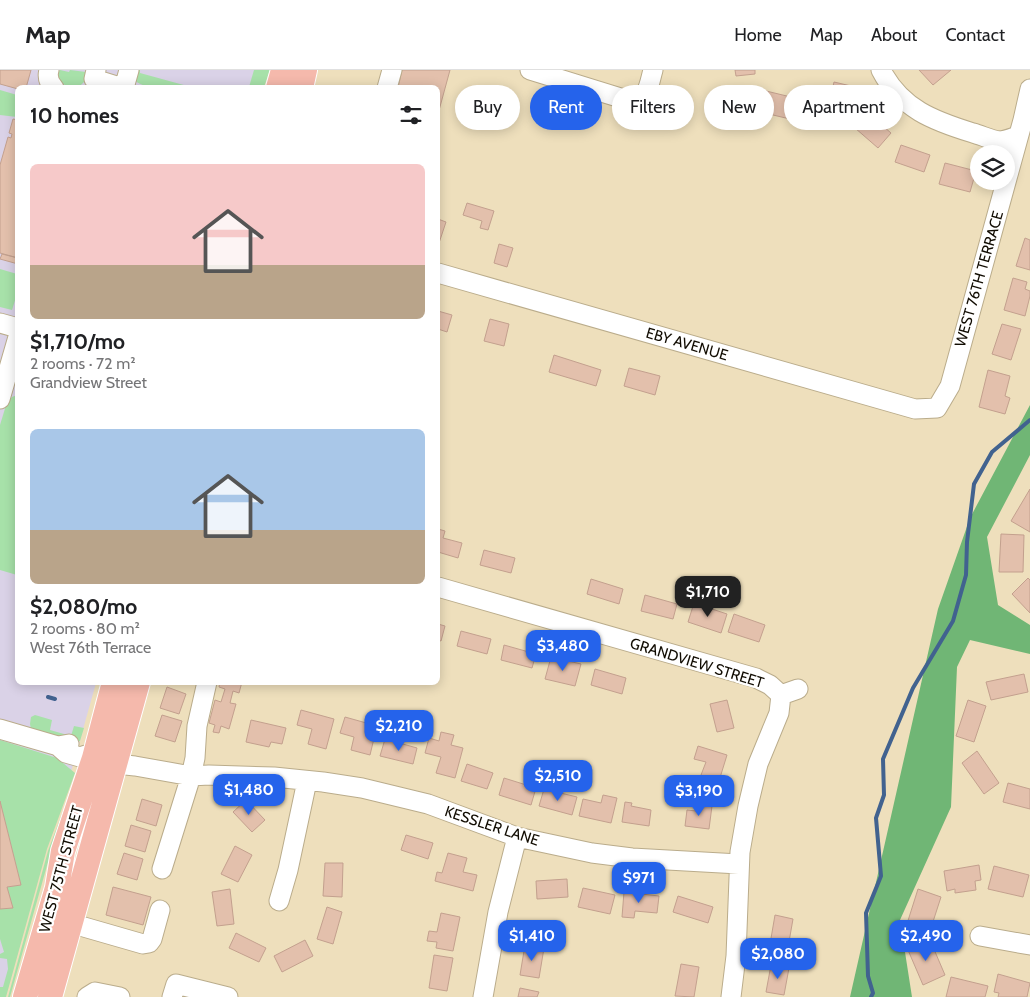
<!DOCTYPE html>
<html lang="en">
<head>
<meta charset="utf-8">
<style>
  body { margin:0; font-family:Cabin,sans-serif; background:#f6f6f6; color:#202124; height:100vh; display:flex; flex-direction:column; font-size:19px; white-space:nowrap }
  * { box-sizing:border-box; margin:0 }
  p { font-size:16px; color:#757577 }
  .icon { flex:none; width:28px; height:28px; fill:none; stroke:currentColor; stroke-width:2; stroke-linecap:round; stroke-linejoin:round }
  .map { position:relative; flex:1; overflow:hidden }
  .details { position:absolute; left:15px; top:15px; width:425px; height:600px; display:flex; flex-direction:column; background:#fff; border-radius:8px; box-shadow:0 2px 12px #0003 }
  .details>* { flex:none }
  .banner { position:absolute; left:455px; top:15px; width:475px; height:45px; display:flex; gap:10px }
  .controls { position:absolute; left:970px; top:75px; display:grid; gap:10px }
  .controls a { display:grid; place-items:center; width:45px; height:45px; border-radius:50%; background:#fff; box-shadow:0 2px 12px #0003; font-size:25px }
  .price { position:absolute; translate:-50% -42px; padding:0 11px; border-radius:10px; background:#2563eb; color:#fff; font-size:16px; line-height:32px; filter:drop-shadow(0 1px 2px #0008) }
  .price::after { content:''; position:absolute; left:50%; top:30px; width:15px; height:11px; margin-left:-8px; background:inherit; clip-path:polygon(0 0,100% 0,50% 100%) }
  .price.selected { background:#222; color:#fff }
  ul { padding:0; list-style:none }
  li { display:grid; align-content:center; gap:10px; height:265px; padding:0 15px }
  li span { display:grid; place-items:center; height:155px; border-radius:8px; color:#555 }
  li>.icon { margin-inline-start:auto }
  span .icon { width:90px; height:90px; fill:#fffc; stroke-width:1 }
  li b { font-size:21px }
  h2 { display:flex; justify-content:space-between; align-items:center; height:60px; padding:0 15px; font-size:21px }
  .pill { padding:0 18px; border-radius:22px; background:#fff; box-shadow:0 2px 12px #0003; font-size:18px; line-height:45px }
  .pill.selected { background:#2563eb; color:#fff }
  header { display:flex; align-items:center; gap:30px; box-sizing:border-box; height:70px; padding:0 25px; background:#fff; border-bottom:1px solid #e0e0e0 }
  header strong { font-size:24px }
  nav { display:flex; gap:28px; margin-inline-start:auto; font-size:18px }
  .map>svg:first-child { display:block }
  .medical { fill:#dad2e7 }
  .green { fill:#a7e1a9 }
  .forest { fill:#70b675 }
  .lines { fill:none; stroke-linecap:round; stroke-linejoin:round }
  .stream { stroke:#41628f; stroke-width:4 }
  .building { fill:#e3c0ac; stroke:#c3a08e }
  .minor-casing { stroke:#baac8b; stroke-width:21 }
  .major-casing { stroke:#fff; stroke-width:26 }
  .minor { stroke:#fff; stroke-width:19 }
  .major { stroke:#f5b9ac; stroke-width:24 }
  .labels { text-anchor:middle; stroke-width:4.5; stroke-linejoin:round; paint-order:stroke }
  .street-label { font-size:15px; fill:#110c02; stroke:#fff }
</style>
</head>
<body>
<header>
<strong>Map</strong>
<nav><a>Home</a><a>Map</a><a>About</a><a>Contact</a></nav>
</header>
<div class="map">
<svg width="1030" height="927" viewBox="0 0 1030 927">
  <rect width="100%" height="100%" fill="#eedfbc"/>
  <path class="medical" d="M0 0H265L259 17 18 18V612L96 613 61 738 45 778 4 927H0Z"/>
  <path class="green" d="M60 0 69 2 70 0 86 2C88 22 60 23 58 3Z
    M137 0H140V3L191 17C175 17 148 22 134 10Z
    M254 0H270L264 17H249Z
    M0 20 17 25V47L0 45Z
    M0 199 17 204V224L12 240 0 237Z
    M17 325V505L0 500V355L7 332 12 327Z
    M35 645 52 650 50 660 71 666 74 656 84 658 80 671 76 672 31 659 30 654 31 647Z
    M0 670 57 688 75 703 47 779 6 927H0V917H3L8 899 7 889 0 888V884L4 882 0 869V839L12 838 7 817 21 815 0 731Z
    M75 709 48 792 10 927H8L48 781Z"/>
  <path class="forest" d="M1030 335V385L987 467 998 535 1030 555V584L970 570 957 597 951 737 900 850 912 927H850L938 539 970 448Z"/>
  <g class="lines">
    <path class="stream" d="M48 627 55 629
      M871 927 873 923 868 906 866 843 881 806 876 748 884 725 883 689 913 618 953 551 966 505 967 472 974 414 992 382 1030 350"/>
  </g>
  <path class="building" d="M0 0H31L26 18 18 19 0 14Z
    M402 0H450L438 44V18H398Z
    M735 0H755V4L736 6Z
    M919 0H951L933 15Z
    M834 12 851 16 844 45 815 38 820 18 832 21Z
    M762 20 795 28 790 49 756 41Z
    M868 43 891 63 878 78 855 58Z
    M13 49 18 50V188L0 183V95L8 67 11 68 12 64 9 63Z
    M901 75 930 85 924 102 895 92Z
    M945 93 976 101 970 122 939 114Z
    M467 133 494 141 488 160 480 158 482 151 463 145Z
    M438 149 446 152 438 176Z
    M1025 168 1030 170V200L1016 196Z
    M499 174 513 178 507 197 494 193Z
    M2 184 18 188V194L0 189Z
    M1013 208 1027 212 1025 219 1030 221V226L1025 246 1004 240Z
    M438 241 452 245 447 262 438 259Z
    M490 249 509 254 504 276 484 271Z
    M1002 254 1021 259 1011 290 992 284Z
    M554 285 601 300 596 316 549 302Z
    M629 298 660 306 655 325 624 316Z
    M988 300 1010 306 1005 326 1010 328 1005 344 979 337Z
    M1030 419V462L1011 451Z
    M438 459 445 461 443 468 462 473 458 488 438 482Z
    M1001 464 1024 465 1023 502H999Z
    M484 480 515 488 511 503 480 495Z
    M1028 508 1030 510V543L1012 524Z
    M591 509 623 519 619 534 587 524Z
    M645 525 677 534 673 549 641 541Z
    M694 533 727 544 721 563 688 552Z
    M734 544 765 555 759 572 728 562Z
    M438 554 445 556 441 571 438 570Z
    M461 561 491 569 487 584 457 576Z
    M504 575 536 584 532 598 501 590Z
    M551 587 581 594 575 616 545 609Z
    M595 599 626 608 622 624 591 615Z
    M1024 604 1028 622 991 630 986 612Z
    M220 612H242L239 623 233 621 230 633 236 634 229 659 221 656 219 663 213 662 215 655 209 653 215 630 221 632 225 619 219 617Z
    M167 617 186 624 179 644 160 638Z
    M727 630 734 658 717 662 710 634Z
    M968 630 986 636 974 672 956 666Z
    M301 640 334 649 326 679 308 674 312 659 297 655Z
    M162 645 182 651 175 672 155 666Z
    M345 647 377 656 370 685 351 680 354 667 340 663Z
    M251 650 286 658 282 674 271 672 269 677 246 672Z
    M441 662 454 665 451 675 463 678 455 708 436 703 441 687 425 683 429 668 439 671Z
    M385 669 417 678 413 694 380 686Z
    M698 676 727 685 719 711 701 705 706 692 694 689Z
    M977 681 999 713 984 724 962 693Z
    M467 694 493 703 487 719 461 711Z
    M504 708 536 718 531 735 499 725Z
    M1008 713 1030 719V739L1003 732Z
    M544 719 577 727 572 745 539 736Z
    M603 725 617 728 611 753 579 746 583 729 601 733Z
    M142 729 162 735 156 756 136 750Z
    M246 730 265 750 252 762 233 742Z
    M0 731 21 815 7 817 13 838 0 839Z
    M625 732 632 733 631 736 651 740 649 756 622 752Z
    M697 734 712 736 709 759 685 756 687 740 696 741Z
    M131 755 151 761 145 782 125 776Z
    M406 765 433 773 428 789 401 780Z
    M235 776 252 785 238 812 221 804Z
    M124 783 143 789 137 810 117 804Z
    M448 783 467 788 463 802 477 805 473 821 435 811 437 802 442 803Z
    M325 793H343L342 827 323 826Z
    M979 795 981 810 975 811 976 820 955 823V819L947 821 944 801Z
    M994 796 1029 805 1023 827 988 819Z
    M567 809 568 827 537 829 536 811Z
    M113 817 151 827 143 855 106 845Z
    M583 818 615 825 610 844 578 837Z
    M230 819 234 854 217 856 212 822Z
    M918 819 941 827 929 864 906 857Z
    M624 822 659 826 657 843 635 841 634 848 622 847Z
    M678 826 713 837 708 853 673 842Z
    M327 837 342 842 333 874 317 869Z
    M441 843 460 847 453 881 436 878 437 872 427 871 429 861 437 862Z
    M775 845 793 849 787 883 769 880Z
    M236 863 266 878 259 892 229 878Z
    M305 870 313 886 282 902 274 886Z
    M930 870 945 905 923 915 908 880Z
    M525 875 544 878 539 908 520 905Z
    M434 885 453 888 447 921 429 918Z
    M681 894 699 897 694 927 675 926Z
    M771 895 789 898 784 925 766 922Z
    M998 904 1030 913 1027 927H998L999 923 994 922Z
    M951 907 988 916 985 927H946Z
    M520 918 539 922 537 927H518Z"/>
  <g class="lines">
    <g class="minor-casing">
      <path id="minor" d="M49 0C47 7 49 13 54 18
        M96 0 94 9 123 18
        M530 0 624 29C649 28 647 22 653 0
        M881 0C901 39 934 51 973 63 981 65 991 70 999 71 1005 71 1012 68 1018 66
        M124 18 129 0
        M387 18 392 0
        M438 203 915 339 937 338 950 316 1023 50 1030 19
        M0 253 18 258
        M0 329 18 267
        M438 517 756 608 770 615 781 625
        M781 625 798 619
        M0 659 58 676 69 674
        M58 676 66 683 80 687 86 685 116 694 135 696 191 706 209 705 274 707 323 712 362 718 428 734 517 767 592 783 632 788 739 794
        M162 799 191 706 195 688 197 656 207 612
        M279 831 288 800 307 711
        M70 853 143 874 149 873 152 869 160 840
        M980 866 1030 875
        M87 927 95 922 120 927
        M172 927 176 914 228 927
        M483 927 498 842 517 767
        M731 927 736 886 740 782 748 736 758 694 779 643 781 625"/>
    </g>
    <g class="major-casing">
      <path id="major" d="M278 18 283 0
        M301 18 305 0
        M25 927 57 818 63 781 94 688 114 612
        M50 927 138 612"/>
    </g>
    <use href="#minor" class="minor"/>
    <use href="#major" class="major"/>
  </g>
  <g class="labels">
    <g class="street-label">
      <text transform="translate(979 209) rotate(-74)" y="5">WEST 76TH TERRACE</text>
      <text transform="translate(687 274) rotate(16)" y="5">EBY AVENUE</text>
      <text transform="translate(697 593) rotate(17)" y="5">GRANDVIEW STREET</text>
      <text transform="translate(492 756) rotate(18)" y="5">KESSLER LANE</text>
      <text transform="translate(61 799) rotate(-75)" y="5">WEST 75TH STREET</text>
    </g>
  </g>
</svg>
<div class="controls">
<a><svg class="icon" aria-label="layers" viewBox="0 0 24 24"><path d="M12 4l9 5-9 5-9-5zM3 14l9 5 9-5"/></svg></a>
</div>
<b class="price selected" style="left:708px;top:548px">$1,710</b>
<b class="price" style="left:563px;top:602px">$3,480</b>
<b class="price" style="left:399px;top:682px">$2,210</b>
<b class="price" style="left:558px;top:732px">$2,510</b>
<b class="price" style="left:249px;top:746px">$1,480</b>
<b class="price" style="left:699px;top:747px">$3,190</b>
<b class="price" style="left:639px;top:834px">$971</b>
<b class="price" style="left:532px;top:892px">$1,410</b>
<b class="price" style="left:926px;top:892px">$2,490</b>
<b class="price" style="left:778px;top:910px">$2,080</b>
<div class="banner">
<a class="pill">Buy</a>
<a class="pill selected">Rent</a>
<a class="pill">Filters</a>
<a class="pill">New</a>
<a class="pill">Apartment</a>
</div>
<section class="details">
<h2>10 homes<svg class="icon" aria-label="filters" viewBox="0 0 24 24"><path d="M4 7h16M4 17h16"/><circle cx="9" cy="7" r="2"/><circle cx="15" cy="17" r="2"/></svg></h2>
<ul>
<li><span style="background:linear-gradient(#f6c9c9 65%,#b9a48a 0)"><svg class="icon" aria-label="home" viewBox="0 0 24 24"><path d="M3 11l9-7 9 7M6 9v11h12V9"/></svg></span><div><b>$1,710/mo</b><p>2 rooms · 72 m²</p><p>Grandview Street</p></div></li>
<li><span style="background:linear-gradient(#a9c7e8 65%,#b9a48a 0)"><svg class="icon" aria-label="home" viewBox="0 0 24 24"><path d="M3 11l9-7 9 7M6 9v11h12V9"/></svg></span><div><b>$2,080/mo</b><p>2 rooms · 80 m²</p><p>West 76th Terrace</p></div></li>
</ul>
</section>
</div>
</body>
</html>
